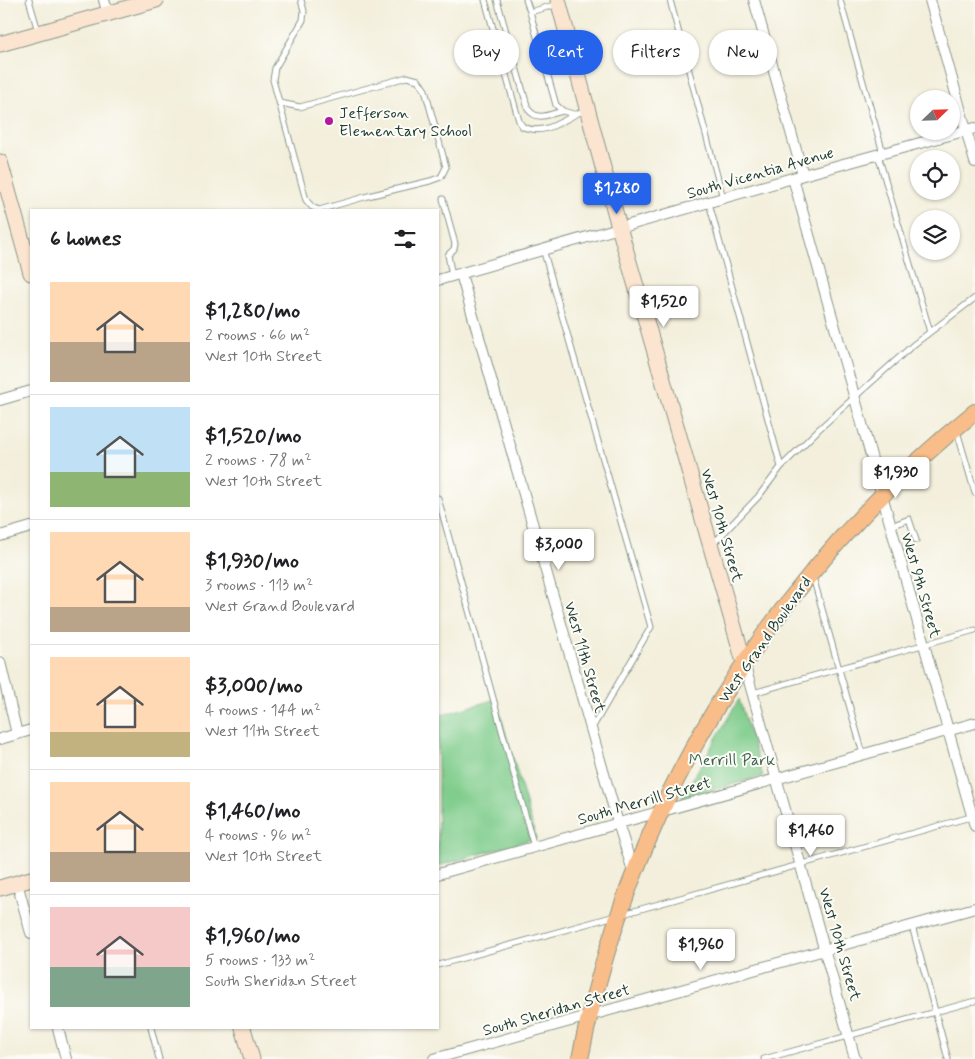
<!DOCTYPE html>
<html lang="en">
<head>
<meta charset="utf-8">
<style>
  body { margin:0; font-family:Mynerve,sans-serif; background:#f2f2f2; color:#202124; height:100vh; display:flex; flex-direction:column; font-size:19px; white-space:nowrap }
  * { box-sizing:border-box; margin:0 }
  p { font-size:16px; color:#757577 }
  .icon { flex:none; width:28px; height:28px; fill:none; stroke:currentColor; stroke-width:2; stroke-linecap:round; stroke-linejoin:round }
  .map { position:relative; flex:1; overflow:hidden }
  .side { position:absolute; left:30px; top:209px; width:409px; height:820px; display:flex; flex-direction:column; background:#fff; border-radius:0px; box-shadow:0 1px 4px #0004 }
  .side>* { flex:none }
  .banner { position:absolute; left:454px; top:30px; width:446px; height:45px; display:flex; gap:10px }
  .needle { width:32px; rotate:67deg }
  .controls { position:absolute; left:910px; top:90px; display:grid; gap:10px }
  .controls a { display:grid; place-items:center; width:50px; height:50px; border-radius:50%; background:#fff; box-shadow:0 1px 4px #0004; font-size:25px }
  .price { position:absolute; translate:-50% -42px; padding:0 11px; border-radius:5px; background:#fff; color:#222; font-size:16px; line-height:32px; filter:drop-shadow(0 1px 2px #0008) }
  .price::after { content:''; position:absolute; left:50%; top:30px; width:15px; height:11px; margin-left:-8px; background:inherit; clip-path:polygon(0 0,100% 0,50% 100%) }
  .price.selected { background:#2563eb; color:#fff }
  ul { padding:0; list-style:none }
  li { display:flex; align-items:center; gap:15px; height:125px; padding:0 20px }
  li+li { border-top:1px solid #e0e0e0 }
  li span { display:grid; place-items:center; flex:none; width:140px; height:100px; border-radius:0px; color:#555 }
  li>.icon { margin-inline-start:auto }
  span .icon { width:60px; height:60px; fill:#fffc; stroke-width:1 }
  li b { font-size:21px }
  h2 { display:flex; justify-content:space-between; align-items:center; height:60px; padding:0 20px; font-size:21px }
  .pill { padding:0 18px; border-radius:22px; background:#fff; box-shadow:0 1px 4px #0004; font-size:18px; line-height:45px }
  .pill.selected { background:#2563eb; color:#fff }
  .map>svg:first-child { display:block }
  .green { fill:#7ecc8b; stroke:#4e8460 }
  .lines { fill:none; stroke-linecap:round; stroke-linejoin:round }
  .lane-casing { stroke:#899688; stroke-width:7 }
  .street-casing { stroke:#899688; stroke-width:12 }
  .secondary-casing { stroke:#899688; stroke-width:17 }
  .primary-casing { stroke:#899688; stroke-width:18 }
  .lane { stroke:#fff; stroke-width:5 }
  .street { stroke:#fff; stroke-width:10 }
  .secondary { stroke:#fce5d0; stroke-width:15 }
  .primary { stroke:#f8bd89; stroke-width:16 }
  .poi-dot { fill:#b5179e; stroke:#fdfcf7; stroke-width:2 }
  .labels { text-anchor:middle; stroke-width:4; stroke-linejoin:round; paint-order:stroke }
  .poi-label { font-size:16px; fill:#1f3d34; stroke:#fdfcf7; text-anchor:start }
  .street-label { font-size:16px; fill:#1f3d34; stroke:#fdfcf7 }
  .park-label { font-size:16px; fill:#37614a; stroke:#fdfcf7 }
</style>
</head>
<body>
<div class="map">
<svg width="975" height="1059" viewBox="0 0 975 1059">
  <rect width="100%" height="100%" fill="#fdfcf7"/>
  <filter id="ink" filterUnits="userSpaceOnUse"><feTurbulence type="fractalNoise" baseFrequency=".02" numOctaves="2"/><feDisplacementMap in="SourceGraphic" scale="10" xChannelSelector="R" yChannelSelector="G"/><feConvolveMatrix kernelMatrix="1 2 1 2 8 2 1 2 1" color-interpolation-filters="sRGB"/></filter>
  <filter id="wash" filterUnits="userSpaceOnUse"><feTurbulence type="fractalNoise" baseFrequency=".0096" numOctaves="4" result="noise"/><feDisplacementMap in="SourceGraphic" scale="20" xChannelSelector="R" yChannelSelector="G"/><feGaussianBlur stdDeviation="1.12" result="paint"/><feColorMatrix in="noise" values="0 0 0 0 0 0 0 0 0 0 0 0 0 0 0 0 0 1.4 0 .05"/><feComposite in="paint" operator="in"/></filter>
  <g filter="url(#wash)">
    <rect width="100%" height="100%" fill="#f3efdc"/>
    <path class="green" d="M496 699 536 838 438 866V716Z
      M739 699 763 776 681 799Z"/>
  </g>
  <g filter="url(#ink)">
    <g class="lines">
      <g class="lane-casing">
        <path id="lane" d="M29 0 38 31
          M485 0 519 121 523 127C548 137 564 117 586 110
          M497 0 528 109C537 122 550 114 563 111
          M526 0 530 12 558 4
          M670 0 723 198
          M840 0 883 153
          M530 12 556 105 563 111 573 114
          M280 103 300 107 407 77 418 80 425 90 446 167 441 177 430 181 368 196 319 210 312 207 306 200 273 80 275 68 303 20 304 11 301 0
          M878 155 930 332
          M443 199 455 244 454 249 448 255 452 276
          M709 203 781 467
          M543 249 651 627 591 730
          M957 431 975 493
          M438 498 534 847
          M891 526 909 519 916 540
          M713 544 758 497 781 467 819 429 913 345 975 298
          M813 577 863 754
          M753 693 975 630
          M623 914 974 816
          M912 926 948 1059
          M438 965 615 916
          M151 1028 159 1059
          M764 1059 975 1001"/>
      </g>
      <g class="street-casing">
        <path id="street" d="M104 0 108 14
          M754 0 803 175
          M930 0 975 162
          M793 178 975 826
          M461 274 618 823 634 874
          M438 280 803 175 975 128
          M0 400 31 391
          M0 536 31 527
          M0 662 17 734
          M744 663 855 1059
          M0 739 31 730
          M438 874 975 723
          M17 883 31 933
          M58 1028 66 1059
          M434 1059 975 908"/>
      </g>
      <g class="secondary-casing">
        <path id="secondary" d="M558 0 619 227 744 662
          M0 44 156 0
          M0 162 31 273
          M0 888 31 879
          M243 1028 252 1059"/>
      </g>
      <g class="primary-casing">
        <path id="primary" d="M580 1059C630 804 773 574 975 412"/>
      </g>
      <use href="#lane" class="lane"/>
      <use href="#street" class="street"/>
      <use href="#secondary" class="secondary"/>
      <use href="#primary" class="primary"/>
    </g>
  </g>
  <circle class="poi-dot" cx="329" cy="121" r="5"/>
  <g class="labels">
    <g class="poi-label">
      <text x="339" y="118">Jefferson<tspan x="339" dy="18">Elementary School</tspan></text>
    </g>
    <g class="street-label">
      <text transform="translate(760 172) rotate(-16)" y="6">South Vicentia Avenue</text>
      <text transform="translate(723 525) rotate(74)" y="6">West 10th Street</text>
      <text transform="translate(922 585) rotate(74)" y="6">West 9th Street</text>
      <text transform="translate(764 639) rotate(-55)" y="6">West Grand Boulevard</text>
      <text transform="translate(586 657) rotate(74)" y="6">West 11th Street</text>
      <text transform="translate(644 800) rotate(-16)" y="6">South Merrill Street</text>
      <text transform="translate(841 944) rotate(74)" y="6">West 10th Street</text>
      <text transform="translate(556 1009) rotate(-16)" y="6">South Sheridan Street</text>
    </g>
    <g class="park-label">
      <text x="732" y="765">Merrill Park</text>
    </g>
  </g>
</svg>
<div class="controls">
<a><svg class="needle" viewBox="-14 -14 28 28"><path d="M0-13l5 13h-10z" fill="#e53935"/><path d="M0 13l5-13h-10z" fill="#757577"/></svg></a>
<a><svg class="icon" aria-label="locate" viewBox="0 0 24 24"><circle cx="12" cy="12" r="6"/><path d="M12 2v4M12 18v4M2 12h4M18 12h4"/></svg></a>
<a><svg class="icon" aria-label="layers" viewBox="0 0 24 24"><path d="M12 4l9 5-9 5-9-5zM3 14l9 5 9-5"/></svg></a>
</div>
<b class="price selected" style="left:617px;top:215px">$1,280</b>
<b class="price" style="left:664px;top:328px">$1,520</b>
<b class="price" style="left:896px;top:499px">$1,930</b>
<b class="price" style="left:559px;top:571px">$3,000</b>
<b class="price" style="left:811px;top:857px">$1,460</b>
<b class="price" style="left:701px;top:971px">$1,960</b>
<div class="banner">
<a class="pill">Buy</a>
<a class="pill selected">Rent</a>
<a class="pill">Filters</a>
<a class="pill">New</a>
</div>
<section class="side">
<h2>6 homes<svg class="icon" aria-label="filters" viewBox="0 0 24 24"><path d="M4 7h16M4 17h16"/><circle cx="9" cy="7" r="2"/><circle cx="15" cy="17" r="2"/></svg></h2>
<ul>
<li><span style="background:linear-gradient(#ffd9b3 60%,#b9a48a 0)"><svg class="icon" aria-label="home" viewBox="0 0 24 24"><path d="M3 11l9-7 9 7M6 9v11h12V9"/></svg></span><div><b>$1,280/mo</b><p>2 rooms · 66 m²</p><p>West 10th Street</p></div></li>
<li><span style="background:linear-gradient(#bfe0f5 65%,#8fb573 0)"><svg class="icon" aria-label="home" viewBox="0 0 24 24"><path d="M3 11l9-7 9 7M6 9v11h12V9"/></svg></span><div><b>$1,520/mo</b><p>2 rooms · 78 m²</p><p>West 10th Street</p></div></li>
<li><span style="background:linear-gradient(#ffd9b3 75%,#b9a48a 0)"><svg class="icon" aria-label="home" viewBox="0 0 24 24"><path d="M3 11l9-7 9 7M6 9v11h12V9"/></svg></span><div><b>$1,930/mo</b><p>3 rooms · 113 m²</p><p>West Grand Boulevard</p></div></li>
<li><span style="background:linear-gradient(#ffd9b3 75%,#c2b280 0)"><svg class="icon" aria-label="home" viewBox="0 0 24 24"><path d="M3 11l9-7 9 7M6 9v11h12V9"/></svg></span><div><b>$3,000/mo</b><p>4 rooms · 144 m²</p><p>West 11th Street</p></div></li>
<li><span style="background:linear-gradient(#ffd9b3 70%,#b9a48a 0)"><svg class="icon" aria-label="home" viewBox="0 0 24 24"><path d="M3 11l9-7 9 7M6 9v11h12V9"/></svg></span><div><b>$1,460/mo</b><p>4 rooms · 96 m²</p><p>West 10th Street</p></div></li>
<li><span style="background:linear-gradient(#f6c9c9 60%,#7fa58c 0)"><svg class="icon" aria-label="home" viewBox="0 0 24 24"><path d="M3 11l9-7 9 7M6 9v11h12V9"/></svg></span><div><b>$1,960/mo</b><p>5 rooms · 133 m²</p><p>South Sheridan Street</p></div></li>
</ul>
</section>
</div>
</body>
</html>
